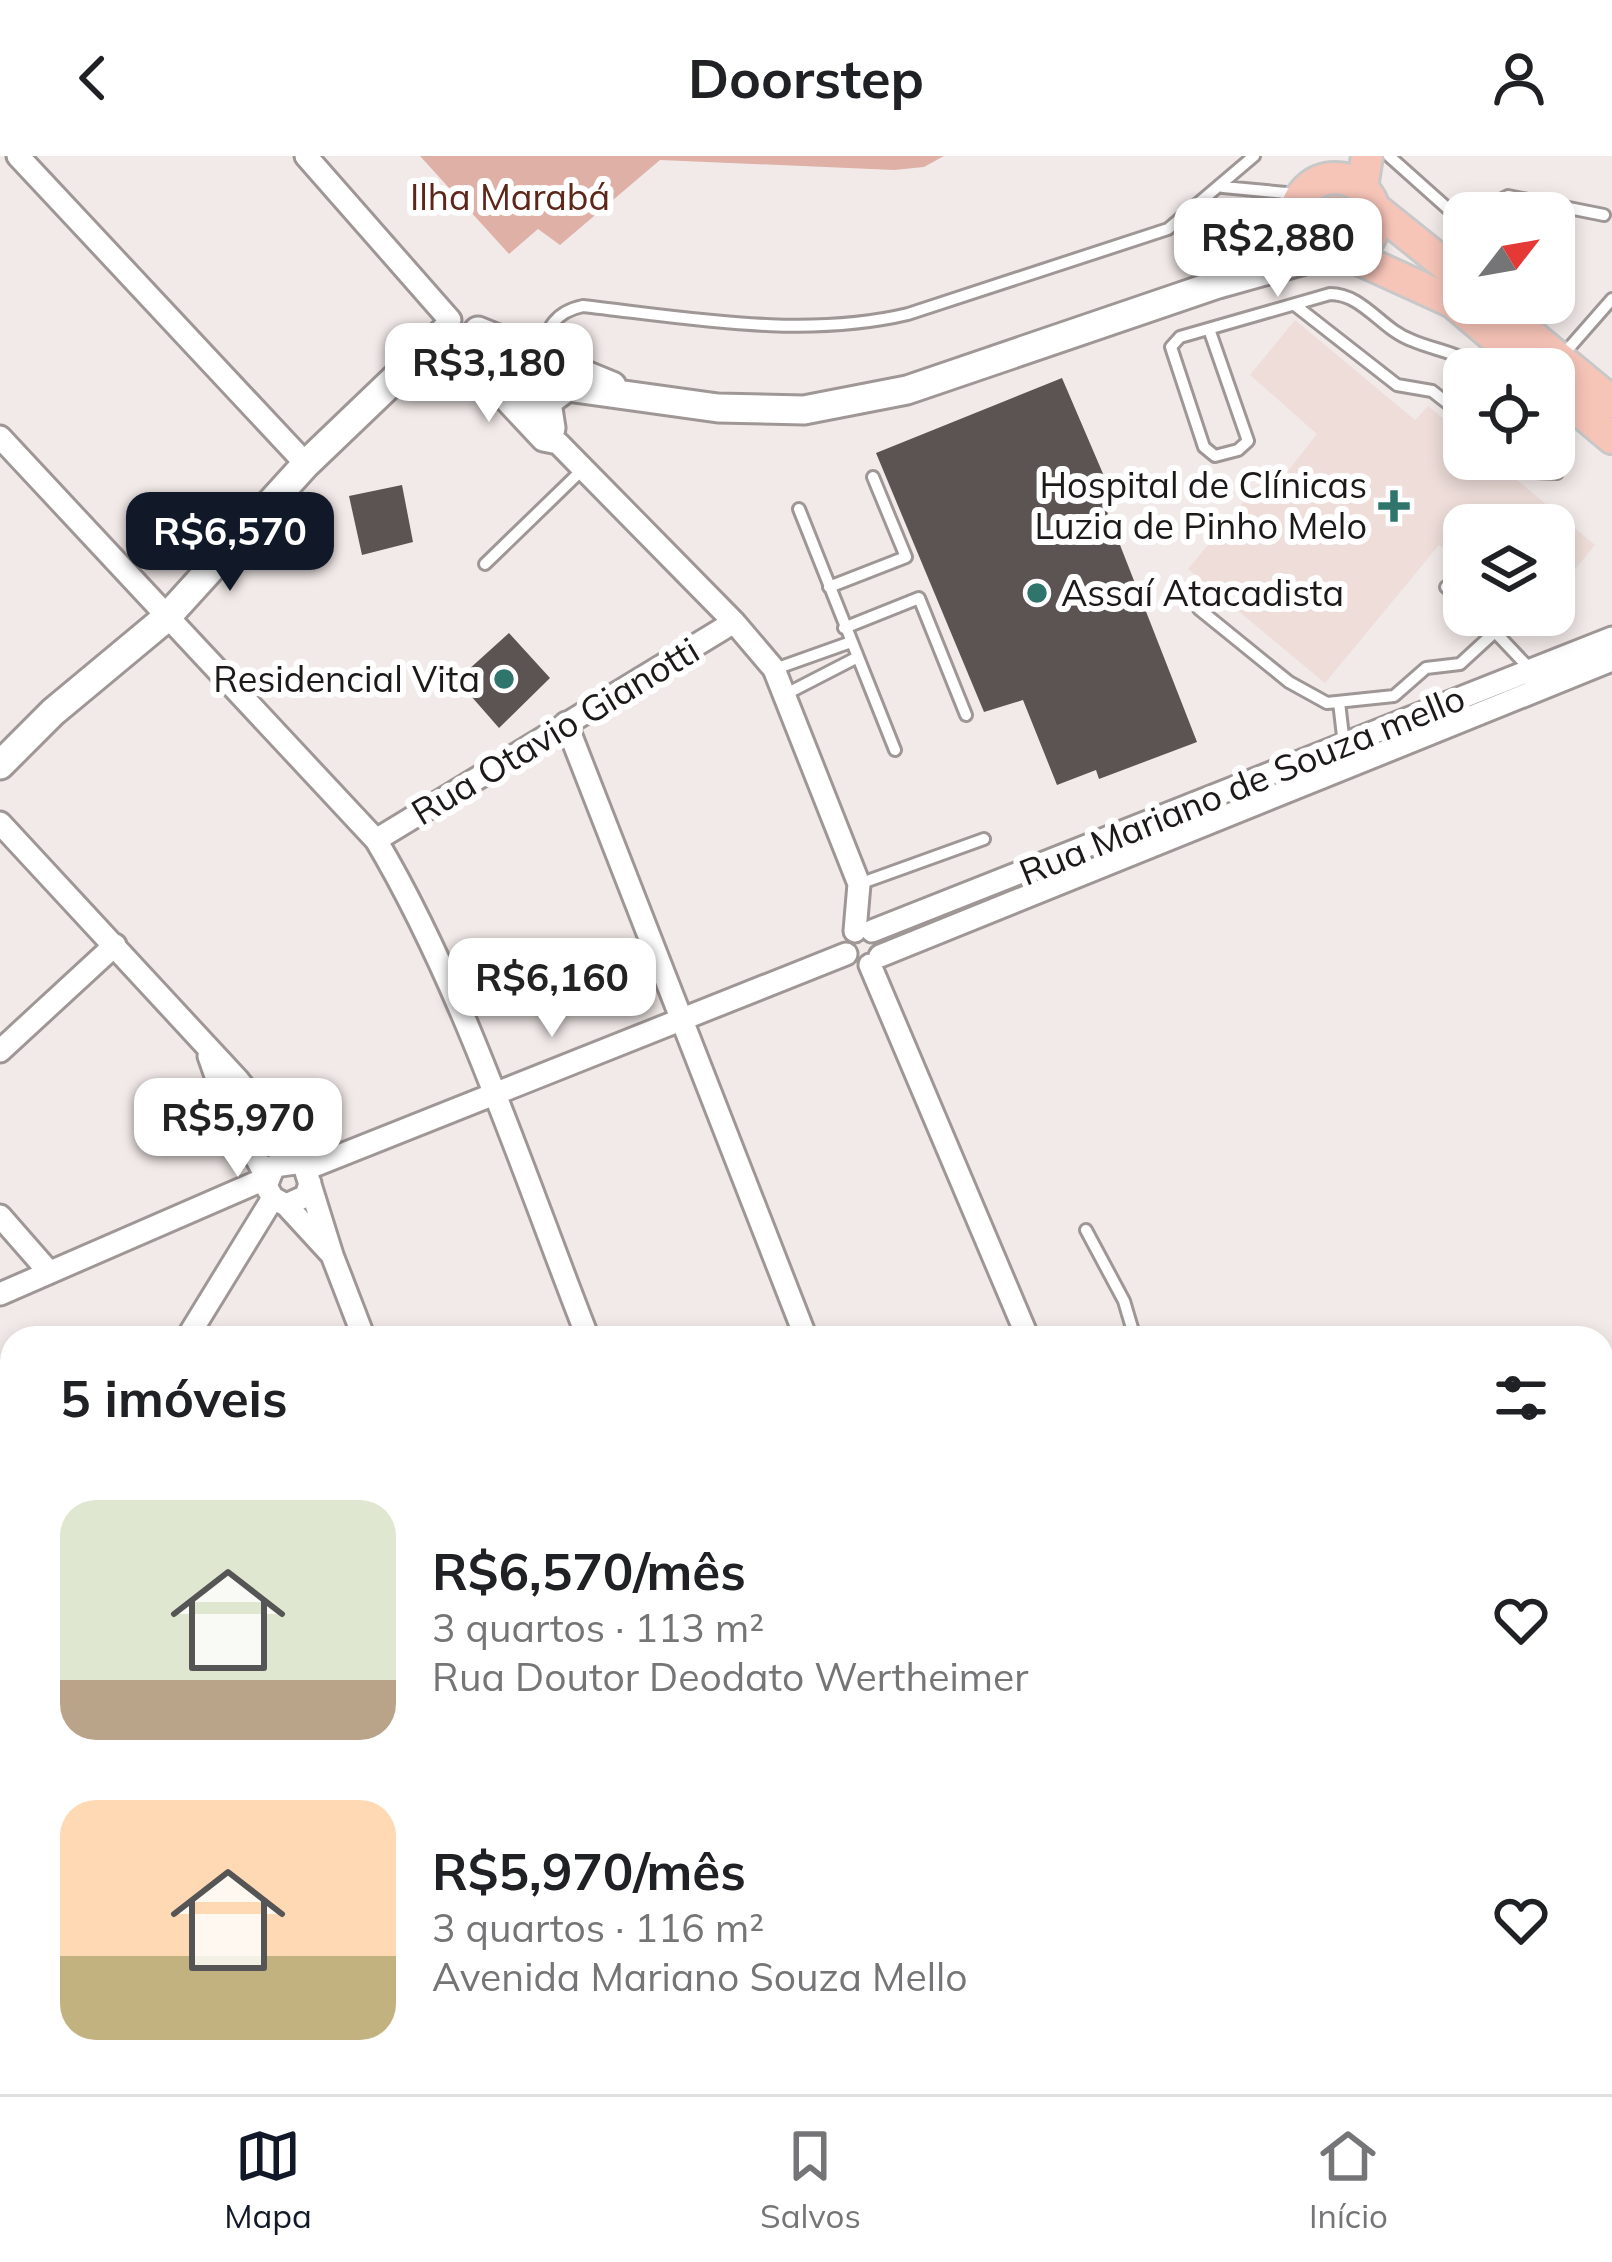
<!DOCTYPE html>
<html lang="pt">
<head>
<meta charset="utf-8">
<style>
  body { margin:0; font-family:Mulish,sans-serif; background:#f6f6f6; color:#202124; height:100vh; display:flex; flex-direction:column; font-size:45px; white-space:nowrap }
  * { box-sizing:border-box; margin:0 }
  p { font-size:39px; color:#757577 }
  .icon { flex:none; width:66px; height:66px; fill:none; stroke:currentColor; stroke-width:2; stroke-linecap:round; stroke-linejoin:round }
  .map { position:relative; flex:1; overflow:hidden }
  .details { position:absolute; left:0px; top:1170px; width:1614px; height:768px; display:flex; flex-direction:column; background:#fff; border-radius:36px 36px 0 0; box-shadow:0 6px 18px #0003 }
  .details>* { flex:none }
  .needle { width:78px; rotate:59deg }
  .fabs { position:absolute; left:1443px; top:36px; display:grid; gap:24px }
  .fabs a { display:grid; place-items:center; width:132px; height:132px; border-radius:24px; background:#fff; box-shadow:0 6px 18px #0003; font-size:60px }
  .price { position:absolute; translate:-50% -102px; padding:0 27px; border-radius:24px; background:#fff; color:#222; font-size:39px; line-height:78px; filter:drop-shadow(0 3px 6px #0008) }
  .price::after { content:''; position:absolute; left:50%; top:72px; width:36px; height:27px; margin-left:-18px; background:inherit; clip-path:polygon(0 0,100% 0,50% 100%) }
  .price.selected { background:#111827; color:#fff }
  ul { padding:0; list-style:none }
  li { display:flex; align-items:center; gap:36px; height:300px; padding:0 60px }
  li span { display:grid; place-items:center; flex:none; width:336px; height:240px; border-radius:36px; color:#555 }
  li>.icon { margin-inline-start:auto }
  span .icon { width:144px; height:144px; fill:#fffc; stroke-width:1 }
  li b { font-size:51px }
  h2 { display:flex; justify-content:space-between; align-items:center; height:144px; padding:0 60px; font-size:51px }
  header { display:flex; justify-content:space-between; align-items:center; height:156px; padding:0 60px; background:#fff; font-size:54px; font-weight:700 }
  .tabs { display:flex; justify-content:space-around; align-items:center; height:168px; border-top:3px solid #e0e0e0; background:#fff; font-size:33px; color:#757577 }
  .tabs a { display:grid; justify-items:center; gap:6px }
  .tabs .selected { color:#111827 }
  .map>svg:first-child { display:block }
  .built { fill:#eeddd9 }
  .green { fill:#e9beb4 }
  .forest { fill:#dfb1a6 }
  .building { fill:#5b5453 }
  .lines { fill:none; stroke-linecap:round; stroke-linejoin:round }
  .lane-casing { stroke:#9f9796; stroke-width:16 }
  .street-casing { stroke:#9f9796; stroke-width:27 }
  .secondary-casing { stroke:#9f9796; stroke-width:33 }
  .primary-casing { stroke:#c9c8c8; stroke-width:36 }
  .lane { stroke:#fff; stroke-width:10 }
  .street { stroke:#fff; stroke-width:21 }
  .secondary { stroke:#fff; stroke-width:27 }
  .primary { stroke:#f7c4b8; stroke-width:30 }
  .poi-dot { fill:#2f756c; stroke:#fff; stroke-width:4.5 }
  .labels { text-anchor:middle; stroke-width:12; stroke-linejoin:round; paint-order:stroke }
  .park-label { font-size:36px; fill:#5e2519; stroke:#fff }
  .poi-label { font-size:36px; fill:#1c1918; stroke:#fff; text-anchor:end }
  .street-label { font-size:36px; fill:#1c1918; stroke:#fff }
</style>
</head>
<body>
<header><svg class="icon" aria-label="back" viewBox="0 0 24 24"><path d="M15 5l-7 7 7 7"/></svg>Doorstep<svg class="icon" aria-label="person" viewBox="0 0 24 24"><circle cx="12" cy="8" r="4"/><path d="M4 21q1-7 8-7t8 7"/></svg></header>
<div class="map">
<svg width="1612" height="1938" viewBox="0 0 1612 1938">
  <rect width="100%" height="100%" fill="#f2eae9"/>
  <path class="built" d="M1295 164 1415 264 1428 250 1464 280V303H1492L1595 389 1554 439V369H1464V409L1439 389 1325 527 1188 413 1264 322 1276 330 1317 278 1250 219Z
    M1602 1372 1612 1381V1656L1602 1669Z"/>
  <path class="green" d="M1310 59a26 26 0 1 1 52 0a26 26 0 1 1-52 0Z"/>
  <path class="forest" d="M420 0H944L924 11 894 14 660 4 560 89 538 73 509 98Z"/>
  <path class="building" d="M1062 222 1107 327 1097 330 1197 586 1099 623 1096 614 1057 629 1023 544 984 556 876 297Z
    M402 329 413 386 362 399 349 340Z
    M509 477 550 522 499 572 457 524Z"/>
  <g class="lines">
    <g class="lane-casing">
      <path id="lane" d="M1389 0 1464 67
        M1223 31 1297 38
        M1476 57 1508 40 1604 59
        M1296 150 1397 229 1432 235 1464 260
        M1209 173 1248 285 1238 294 1215 300 1204 291 1171 191 1180 181 1330 138C1363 138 1381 173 1411 184 1436 195 1457 195 1480 213
        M539 199C548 172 554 156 583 150 689 162 803 183 908 158L1168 73 1254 0
        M1562 200 1612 143
        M1516 303 1535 316 1557 317
        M1541 303 1557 317
        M799 353 895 594
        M485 408 583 313
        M829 431 906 401 873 321
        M1446 431 1464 446
        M1199 453 1289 526 1327 547 1394 540 1426 512 1460 508 1497 474
        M1479 459 1530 513
        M844 472 919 442 966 559
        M775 513 851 486
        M788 537 854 503
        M1339 546 1344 589
        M859 728 984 683
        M1086 1074 1124 1145 1135 1182
        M1602 1840 1612 1849"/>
    </g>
    <g class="street-casing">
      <path id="street" d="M18 0 306 308
        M306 0 450 164
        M466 202 543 284 558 287 734 466 774 513 859 728 855 775
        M516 205 521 236 553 276
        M0 281 376 684C463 830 525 1022 588 1182
        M566 567 806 1182
        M0 667 238 924 303 1006
        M376 684 734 466
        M872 775 1612 482
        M880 800 1612 504
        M870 809 1028 1182
        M0 895 115 789
        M306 1013 846 798
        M286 1049 332 1099 303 1006 274 1010 266 1030 273 1042 286 1049 306 1040 310 1027
        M0 1060 49 1116
        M332 1099 364 1182
        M0 1138 267 1022 223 940 209 900
        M187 1182 273 1042
        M0 1323 12 1331
        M0 1476 12 1457
        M0 1576 12 1584
        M0 1883 12 1891
        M68 1926 88 1938
        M543 1926 563 1938
        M652 1926 656 1938
        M926 1926 943 1938
        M1300 1926 1319 1938
        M456 1938 463 1926
        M1275 1938 1284 1926"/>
    </g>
    <g class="secondary-casing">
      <path id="secondary" d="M1226 121 1259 93 1299 45
        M478 175 612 230
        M451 188 483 208 567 231 718 252 804 254 907 234 1218 128 1322 99
        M551 272 547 246 567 231
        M0 609 53 556 166 462 306 308 446 174
        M1602 1716 1612 1702
        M1602 1765 1612 1751
        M1443 1938 1451 1926
        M1478 1938 1487 1926"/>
    </g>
    <g class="primary-casing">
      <path id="primary" d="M1295 62a40 40 0 1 1 80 0a40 40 0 1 1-80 0Z
        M1362 32 1367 0
        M1373 51 1464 124
        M1350 99 1453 146 1532 213
        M1492 147 1612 246
        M1554 233 1612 282"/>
    </g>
    <use href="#lane" class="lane"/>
    <use href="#street" class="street"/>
    <use href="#secondary" class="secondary"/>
    <use href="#primary" class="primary"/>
  </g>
  <g class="poi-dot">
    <path d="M1388 332h12v12h12v12h-12v12h-12v-12h-12v-12h12z"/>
    <circle cx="1037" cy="437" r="12"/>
    <circle cx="504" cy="523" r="12"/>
  </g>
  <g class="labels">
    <g class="park-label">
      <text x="510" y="54">Ilha Marabá</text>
    </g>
    <g class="poi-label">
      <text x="1367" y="342">Hospital de Clínicas<tspan x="1367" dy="41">Luzia de Pinho Melo</tspan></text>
      <text x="1061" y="450" text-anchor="start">Assaí Atacadista</text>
      <text x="480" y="536">Residencial Vita</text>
    </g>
    <g class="street-label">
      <text transform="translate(555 575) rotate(-31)" y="13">Rua Otavio Gianotti</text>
      <text transform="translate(1242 629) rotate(-22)" y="13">Rua Mariano de Souza mello</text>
    </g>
  </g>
</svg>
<div class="fabs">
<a><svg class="needle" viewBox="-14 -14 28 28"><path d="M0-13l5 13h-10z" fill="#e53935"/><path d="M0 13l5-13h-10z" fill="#757577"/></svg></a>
<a><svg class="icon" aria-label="locate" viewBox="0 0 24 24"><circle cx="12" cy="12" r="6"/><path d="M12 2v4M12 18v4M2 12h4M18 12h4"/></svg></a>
<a><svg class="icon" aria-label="layers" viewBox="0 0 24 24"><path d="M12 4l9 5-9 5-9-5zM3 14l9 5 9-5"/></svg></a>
</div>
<b class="price" style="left:1278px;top:144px">R$2,880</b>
<b class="price" style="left:489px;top:269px">R$3,180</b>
<b class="price selected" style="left:230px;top:438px">R$6,570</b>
<b class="price" style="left:552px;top:884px">R$6,160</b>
<b class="price" style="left:238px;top:1024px">R$5,970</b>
<section class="details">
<h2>5 imóveis<svg class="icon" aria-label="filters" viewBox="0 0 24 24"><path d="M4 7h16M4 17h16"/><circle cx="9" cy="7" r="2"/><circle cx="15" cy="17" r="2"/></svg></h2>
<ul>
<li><span style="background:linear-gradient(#dfe7d0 75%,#b9a48a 0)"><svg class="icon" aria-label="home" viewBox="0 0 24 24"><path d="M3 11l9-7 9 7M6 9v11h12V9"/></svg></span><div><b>R$6,570/mês</b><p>3 quartos · 113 m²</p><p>Rua Doutor Deodato Wertheimer</p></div><svg class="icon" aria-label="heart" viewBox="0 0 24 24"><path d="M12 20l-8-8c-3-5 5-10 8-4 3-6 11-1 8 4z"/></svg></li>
<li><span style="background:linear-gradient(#ffd9b3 65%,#c2b280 0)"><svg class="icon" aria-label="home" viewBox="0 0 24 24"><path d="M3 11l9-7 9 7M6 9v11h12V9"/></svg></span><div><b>R$5,970/mês</b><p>3 quartos · 116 m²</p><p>Avenida Mariano Souza Mello</p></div><svg class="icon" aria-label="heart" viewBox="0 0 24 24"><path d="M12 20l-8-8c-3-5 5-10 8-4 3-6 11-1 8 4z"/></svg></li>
</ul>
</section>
</div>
<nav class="tabs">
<a class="selected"><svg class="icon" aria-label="map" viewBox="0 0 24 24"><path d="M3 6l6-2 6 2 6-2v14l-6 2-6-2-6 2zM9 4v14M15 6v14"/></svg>Mapa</a>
<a><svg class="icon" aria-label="saved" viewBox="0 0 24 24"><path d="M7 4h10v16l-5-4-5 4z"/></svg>Salvos</a>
<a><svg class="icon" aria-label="home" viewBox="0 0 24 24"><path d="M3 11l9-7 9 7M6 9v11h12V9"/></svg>Início</a>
</nav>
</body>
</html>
